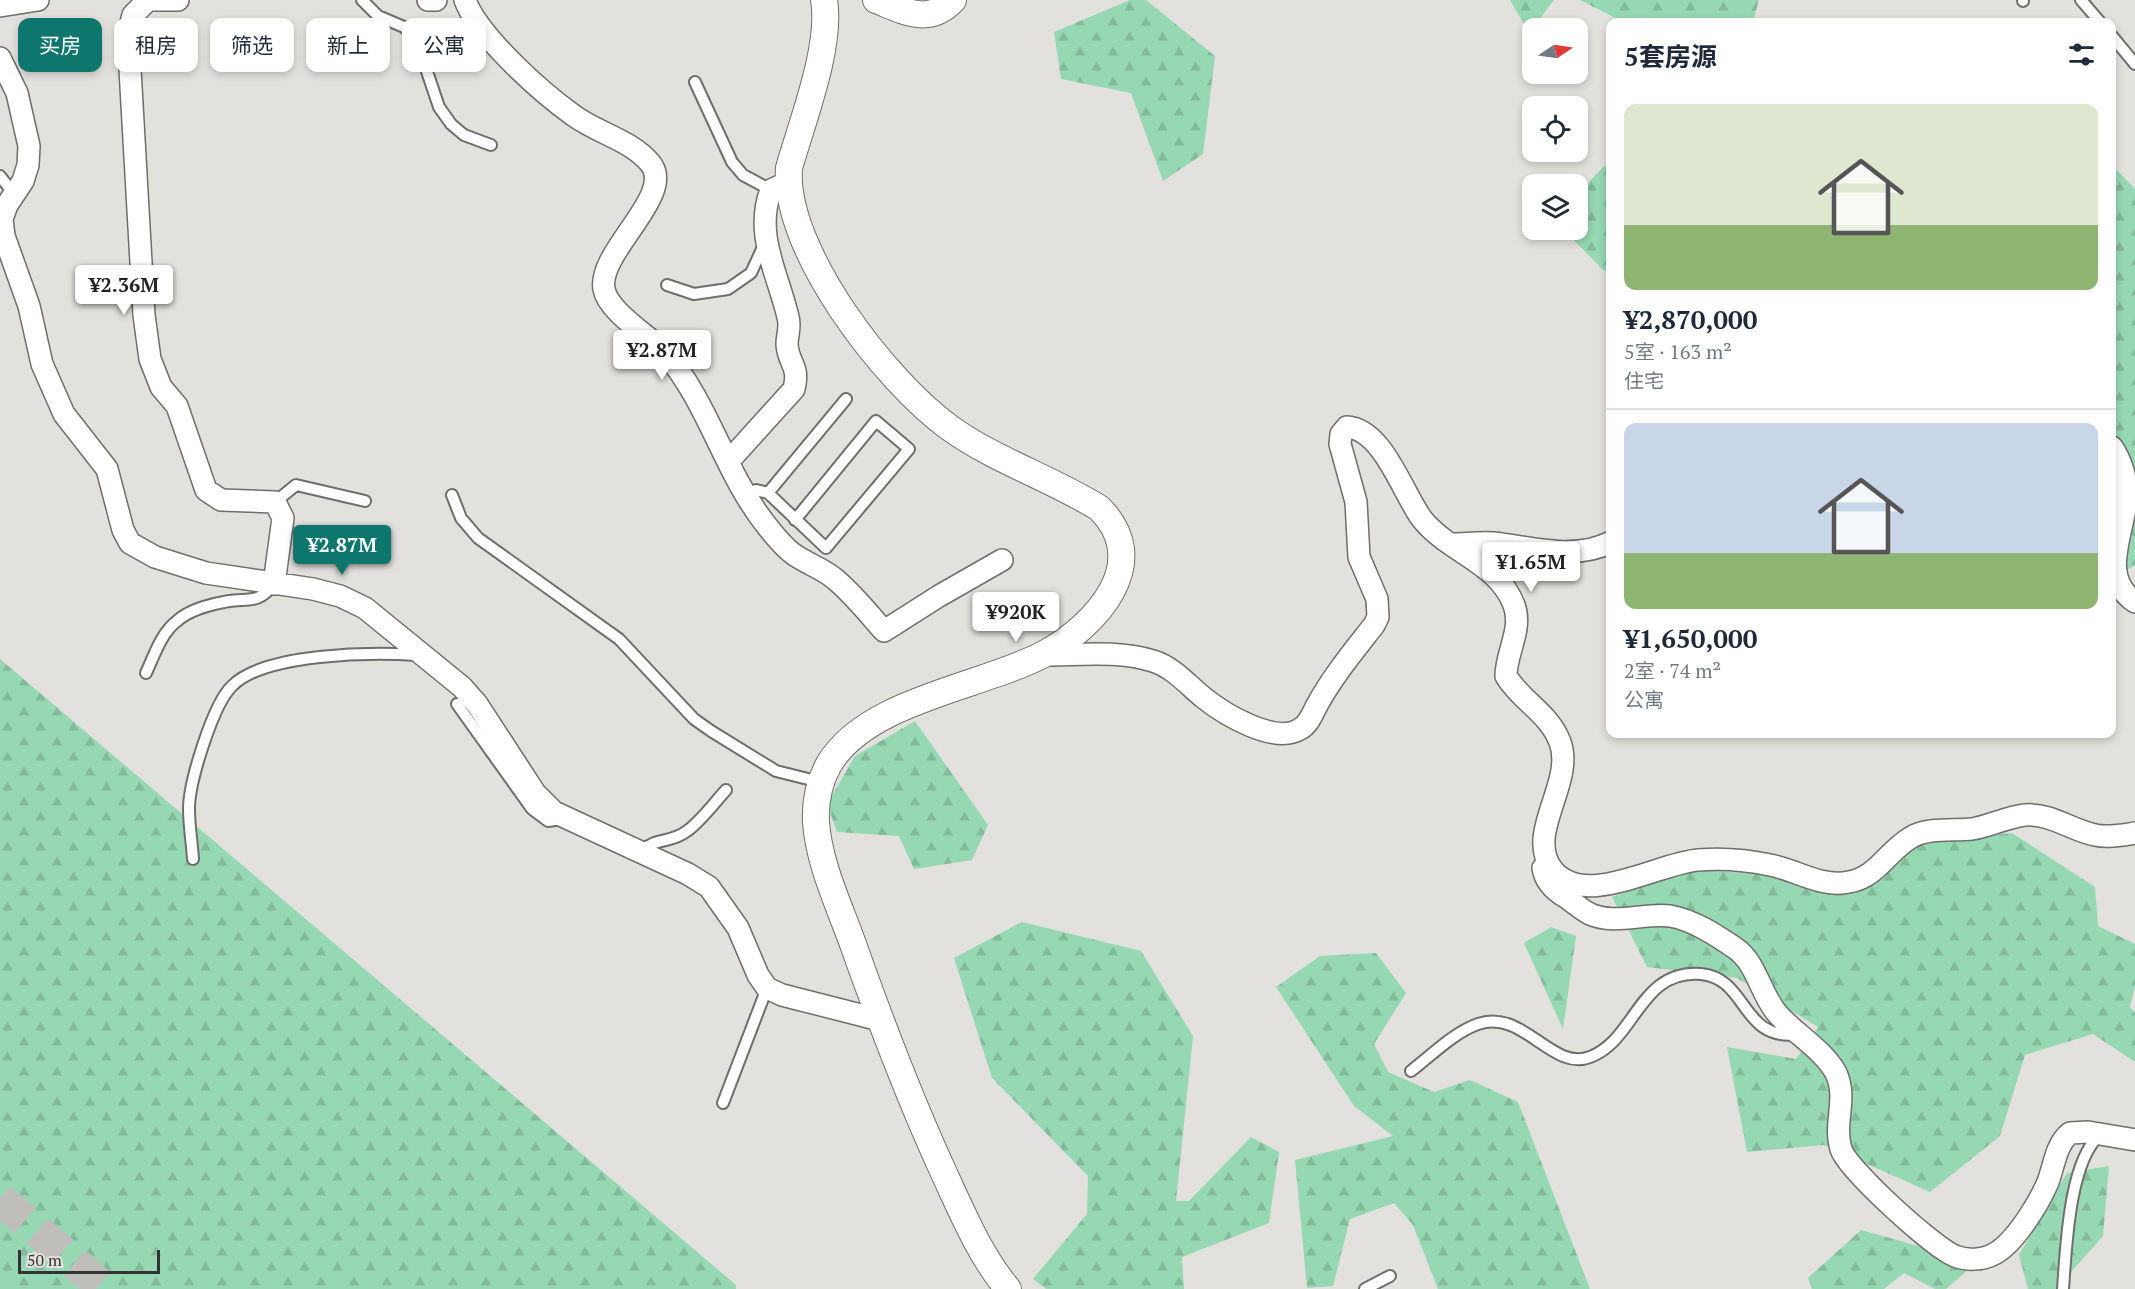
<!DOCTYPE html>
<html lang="zh">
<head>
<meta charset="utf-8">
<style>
  body { margin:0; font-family:"PT Serif","Noto Sans SC",serif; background:#f6f6f7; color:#1f2937; height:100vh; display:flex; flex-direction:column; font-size:22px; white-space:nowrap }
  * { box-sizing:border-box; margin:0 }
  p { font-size:20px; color:#747a83 }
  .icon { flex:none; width:33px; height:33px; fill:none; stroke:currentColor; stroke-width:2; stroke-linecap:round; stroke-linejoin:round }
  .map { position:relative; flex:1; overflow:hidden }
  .side { position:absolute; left:1606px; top:18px; width:510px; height:720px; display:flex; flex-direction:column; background:#fff; border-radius:12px; box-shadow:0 3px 9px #0003 }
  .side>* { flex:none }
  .hud { position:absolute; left:18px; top:18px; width:570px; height:54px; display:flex; gap:12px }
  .needle { width:39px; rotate:77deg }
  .controls { position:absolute; left:1522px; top:18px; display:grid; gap:12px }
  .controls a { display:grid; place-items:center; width:66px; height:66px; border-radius:12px; background:#fff; box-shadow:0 3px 9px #0003; font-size:30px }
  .scale { position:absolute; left:18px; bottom:15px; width:142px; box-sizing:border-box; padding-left:6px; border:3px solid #333331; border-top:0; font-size:16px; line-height:21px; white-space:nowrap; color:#333331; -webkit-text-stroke:4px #e3e1dd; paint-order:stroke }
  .price { position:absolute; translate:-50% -51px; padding:0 14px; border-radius:6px; background:#fff; color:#222; font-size:20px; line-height:39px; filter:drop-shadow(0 2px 3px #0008) }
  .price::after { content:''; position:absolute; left:50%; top:36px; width:18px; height:14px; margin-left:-9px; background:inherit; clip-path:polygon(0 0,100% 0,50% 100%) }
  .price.active { background:#0f766e; color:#fff }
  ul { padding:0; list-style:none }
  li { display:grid; align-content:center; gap:12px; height:318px; padding:0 18px }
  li+li { border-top:2px solid #e0e1e3 }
  li span { display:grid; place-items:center; height:186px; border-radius:12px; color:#555 }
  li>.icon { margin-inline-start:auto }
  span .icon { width:108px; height:108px; fill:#fffc; stroke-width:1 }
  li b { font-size:26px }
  h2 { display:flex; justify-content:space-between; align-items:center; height:72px; padding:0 18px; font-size:26px }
  .tag { padding:0 21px; border-radius:12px; background:#fff; box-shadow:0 3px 9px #0003; font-size:21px; line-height:54px }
  .tag.active { background:#0f766e; color:#fff }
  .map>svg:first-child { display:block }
  .forest { fill:url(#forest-firs) }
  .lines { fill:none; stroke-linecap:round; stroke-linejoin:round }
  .trunk-tunnel { stroke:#c0bebb; stroke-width:33; stroke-dasharray:33 16; stroke-linecap:butt }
  .service-casing { stroke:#6f6e6a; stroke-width:14 }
  .minor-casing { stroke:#6f6e6a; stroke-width:24 }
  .tertiary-casing { stroke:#6f6e6a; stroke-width:28 }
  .service { stroke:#fff; stroke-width:10 }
  .minor { stroke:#fff; stroke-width:21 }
  .tertiary { stroke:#fff; stroke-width:26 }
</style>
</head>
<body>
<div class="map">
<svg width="2135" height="1289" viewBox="0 0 2135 1289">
  <defs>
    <pattern id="forest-firs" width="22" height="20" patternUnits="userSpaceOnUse" patternTransform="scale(1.5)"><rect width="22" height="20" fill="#96d8b3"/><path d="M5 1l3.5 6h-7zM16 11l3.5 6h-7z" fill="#82ba9a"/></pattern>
  </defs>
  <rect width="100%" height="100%" fill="#e3e1dd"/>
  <path class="forest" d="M1130 0H1146L1215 56 1203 154 1163 181 1131 93 1061 79 1054 32Z
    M1510 0H1554L1529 33Z
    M1580 0H1759L1753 22H1623Z
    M1611 159V273L1603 270 1564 230H1578V193Z
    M2112 165 2135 189V565L2112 580Z
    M0 659 736 1285V1289H0Z
    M915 721 988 825 972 860 914 869 899 836 837 832 827 804 855 756Z
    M2012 833 2095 887 2098 926 2135 944V986L2130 1007 2135 1013V1062L2093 1034 2025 1055 2000 1136 1930 1192 1824 1145 1747 1152 1727 1047 1796 1059 1818 1027 1737 978 1647 967 1612 897 1692 870 1768 874 1842 895 1875 885 1921 842Z
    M1022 922 1141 951 1193 1036 1176 1201H1189L1251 1137 1279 1152 1269 1223 1182 1257 1184 1289H1046L1033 1279 1087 1214 1088 1176 992 1078 954 958Z
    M1551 927 1576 936 1563 1029 1524 943Z
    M1376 953 1406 993 1374 1044 1388 1072 1434 1092 1470 1080 1518 1102 1590 1289H1438L1413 1225 1394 1203 1350 1219 1333 1286 1307 1288 1295 1160 1393 1136 1354 1106 1276 987 1320 956Z
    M2109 1166 2103 1236 2056 1289H2028L2019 1255 2067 1173Z
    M1861 1230 1929 1249 1968 1270 1946 1289H1935L1904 1273 1884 1289H1812L1808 1278Z"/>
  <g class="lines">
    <path class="trunk-tunnel" d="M0 1199 105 1289"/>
    <g class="service-casing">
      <path id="service" d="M362 0 378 16 404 27 416 39 439 107 451 124 464 135 491 145
        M2023 0V1
        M2081 0 2100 22
        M2112 36 2135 64
        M695 82 732 162 743 175 771 190
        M0 176 14 194
        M667 285 694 294 728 289 751 273 764 245
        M768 493 846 399
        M452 495 461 518 478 538 619 639 694 719 711 731 776 771 820 782
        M745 495 756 490 768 493 826 548 909 449 876 421 795 520
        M275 502 296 485 365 501
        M146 673C154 656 161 633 177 621 189 610 208 605 224 602 247 597 257 606 274 584
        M457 704 532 809 548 821 562 819
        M640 852C658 836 670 844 687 831 701 821 714 803 726 790
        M193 859C192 843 189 826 189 809 189 782 213 704 232 686 264 653 372 652 417 655
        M1411 1071C1432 1055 1453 1033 1478 1024 1523 1008 1552 1072 1590 1057 1636 1040 1639 969 1701 974 1748 978 1741 1042 1798 1034
        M723 1103 767 988
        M1365 1289 1390 1276
        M2063 1289C2066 1249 2069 1159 2101 1134"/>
    </g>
    <g class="minor-casing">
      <path id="minor" d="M1 0 0 6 38 0
        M147 0H178
        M148 0 133 15 128 34 144 315 150 359 161 387 177 406 206 490 221 500 275 502 283 518 274 584
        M428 0H436
        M465 0C478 36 541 92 573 115 597 133 631 140 650 163 677 194 597 252 604 289 608 312 650 336 666 354 709 404 725 474 767 526 774 535 783 546 792 553 805 563 822 568 835 579 853 594 868 613 884 631L939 596 1002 560
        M0 58 17 93 29 146 28 165 23 181 7 205 2 219 4 236 29 306 42 364 64 414 107 469 123 530 130 543 155 557 206 573 313 589 340 596 365 608 462 687 477 704 535 793 554 812 688 874 709 887 738 928 758 975 767 988 782 995 880 1020
        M2112 447C2122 461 2128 483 2126 501 2123 535 2099 577 2135 602
        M728 462 794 389C800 365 788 364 787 344 787 335 791 327 788 317 778 274 754 234 771 190L788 182
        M1451 544C1464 544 1479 542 1493 543 1532 547 1574 561 1611 542
        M1043 655C1078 655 1119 650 1153 661 1173 667 1188 685 1204 698 1224 714 1275 745 1300 729 1308 725 1312 715 1316 707 1332 677 1353 652 1374 625L1378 617 1377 599 1359 557 1356 502 1340 444 1341 434 1347 427C1383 429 1403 494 1422 519 1449 553 1498 562 1514 605 1523 629 1506 652 1506 676 1521 701 1549 713 1560 742 1575 783 1525 833 1552 869 1583 910 1658 863 1698 860 1722 858 1747 860 1770 865 1797 870 1821 888 1849 882 1877 877 1887 852 1910 838 1927 827 1953 831 1972 829 1990 826 2007 817 2025 815 2050 813 2071 830 2095 835 2108 838 2122 835 2135 833
        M1543 868C1545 882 1555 891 1567 898 1574 903 1582 910 1590 914 1614 925 1644 913 1670 916 1693 920 1716 935 1735 948 1756 962 1760 992 1776 1012 1793 1033 1823 1049 1836 1073 1848 1099 1833 1123 1841 1149 1847 1169 1934 1248 1955 1256 1967 1261 1983 1260 1994 1254 2015 1243 2039 1203 2048 1182 2054 1166 2056 1144 2070 1133L2088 1132 2135 1140"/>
    </g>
    <g class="tertiary-casing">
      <path id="tertiary" d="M824 0C832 46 802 122 789 168 783 250 886 382 950 428 996 461 1051 478 1099 508 1154 562 1097 625 1044 654 982 687 867 700 829 764 819 782 815 802 816 822 819 865 840 907 854 947 881 1023 909 1097 943 1171 962 1212 979 1254 1008 1289
        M876 0C904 11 929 26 953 0"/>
    </g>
    <use href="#service" class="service"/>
    <use href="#minor" class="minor"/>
    <use href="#tertiary" class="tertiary"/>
  </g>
</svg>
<div class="controls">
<a><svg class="needle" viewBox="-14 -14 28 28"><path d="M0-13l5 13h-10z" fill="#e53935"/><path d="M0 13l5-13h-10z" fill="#747a83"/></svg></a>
<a><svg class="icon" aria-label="locate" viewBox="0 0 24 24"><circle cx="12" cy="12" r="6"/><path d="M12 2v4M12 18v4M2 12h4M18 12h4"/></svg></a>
<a><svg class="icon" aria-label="layers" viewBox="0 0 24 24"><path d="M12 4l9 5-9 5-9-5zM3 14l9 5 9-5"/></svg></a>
</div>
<div class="scale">50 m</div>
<b class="price" style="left:124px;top:316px">¥2.36M</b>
<b class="price" style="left:662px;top:381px">¥2.87M</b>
<b class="price active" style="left:342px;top:576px">¥2.87M</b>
<b class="price" style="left:1531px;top:593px">¥1.65M</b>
<b class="price" style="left:1016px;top:643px">¥920K</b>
<div class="hud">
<a class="tag active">买房</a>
<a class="tag">租房</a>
<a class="tag">筛选</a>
<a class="tag">新上</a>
<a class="tag">公寓</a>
</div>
<section class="side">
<h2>5套房源<svg class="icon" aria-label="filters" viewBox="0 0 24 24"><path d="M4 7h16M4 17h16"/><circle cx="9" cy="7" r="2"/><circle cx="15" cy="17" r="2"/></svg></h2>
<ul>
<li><span style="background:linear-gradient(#dfe7d0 65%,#8fb573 0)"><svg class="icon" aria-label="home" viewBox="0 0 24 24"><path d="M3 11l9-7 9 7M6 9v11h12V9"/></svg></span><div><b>¥2,870,000</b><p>5室 · 163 m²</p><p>住宅</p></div></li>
<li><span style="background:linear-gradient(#c9d6e8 70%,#8fb573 0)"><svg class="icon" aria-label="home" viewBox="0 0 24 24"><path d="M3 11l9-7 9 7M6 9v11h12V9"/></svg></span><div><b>¥1,650,000</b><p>2室 · 74 m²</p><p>公寓</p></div></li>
</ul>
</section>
</div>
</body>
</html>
